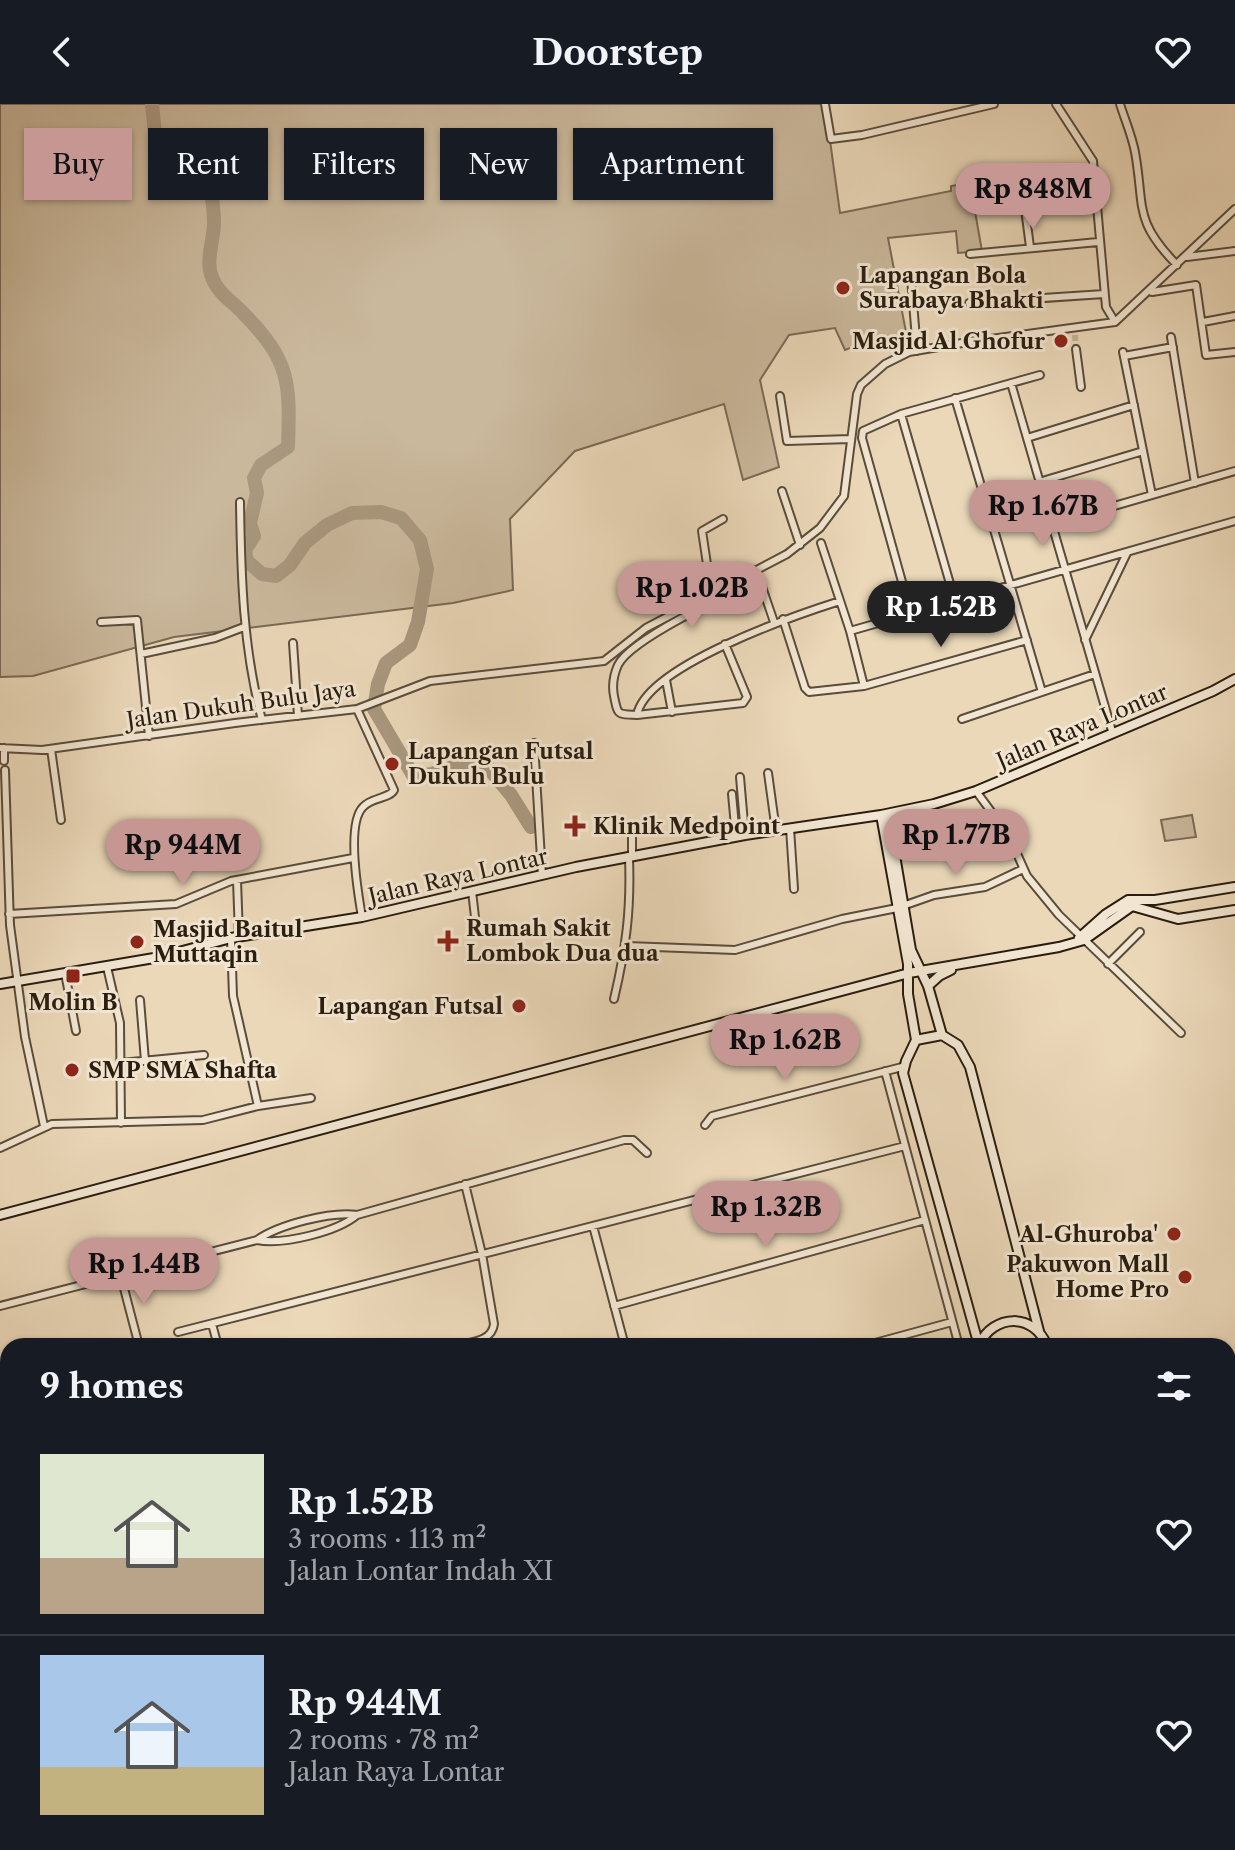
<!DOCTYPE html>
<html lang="en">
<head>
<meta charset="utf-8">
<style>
  body { margin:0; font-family:"Libre Caslon Text",serif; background:#20242c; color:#f1f3f6; height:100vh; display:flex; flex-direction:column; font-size:30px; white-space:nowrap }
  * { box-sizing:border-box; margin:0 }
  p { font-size:26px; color:#9ea1a6 }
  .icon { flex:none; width:44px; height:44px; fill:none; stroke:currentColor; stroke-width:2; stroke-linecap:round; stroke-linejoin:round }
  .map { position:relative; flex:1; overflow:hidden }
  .panel { position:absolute; left:0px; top:1234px; width:1236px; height:512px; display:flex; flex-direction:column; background:#171b24; border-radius:24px 24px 0 0; box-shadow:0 2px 6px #0004 }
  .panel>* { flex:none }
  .banner { position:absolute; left:24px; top:24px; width:800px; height:72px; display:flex; gap:16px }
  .price { position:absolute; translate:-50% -68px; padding:0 18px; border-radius:28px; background:#c59692; color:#111; font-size:26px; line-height:52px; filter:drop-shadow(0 2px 4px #0008) }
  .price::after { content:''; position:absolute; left:50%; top:48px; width:24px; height:18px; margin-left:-12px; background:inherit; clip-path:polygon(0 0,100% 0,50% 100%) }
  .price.current { background:#222; color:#fff }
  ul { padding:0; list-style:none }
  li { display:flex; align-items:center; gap:24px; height:200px; padding:0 40px }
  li+li { border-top:2px solid #363941 }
  li span { display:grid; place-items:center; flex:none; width:224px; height:160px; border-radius:0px; color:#555 }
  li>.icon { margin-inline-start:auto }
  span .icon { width:96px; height:96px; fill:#fffc; stroke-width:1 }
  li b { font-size:34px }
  h2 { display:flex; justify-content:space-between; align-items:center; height:96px; padding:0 40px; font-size:34px }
  .pill { padding:0 28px; border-radius:0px; background:#171b24; box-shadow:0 2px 6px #0004; font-size:28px; line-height:72px }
  .pill.current { background:#c59692; color:#111 }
  header { display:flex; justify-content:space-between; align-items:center; height:104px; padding:0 40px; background:#171b24; font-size:36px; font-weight:700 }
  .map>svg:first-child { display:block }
  .green { fill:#cab89c; stroke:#7a6a56; stroke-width:2 }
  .water { fill:#a9987f; stroke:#766752; stroke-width:2 }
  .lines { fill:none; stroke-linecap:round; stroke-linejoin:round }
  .river { stroke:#a9987f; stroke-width:14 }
  .street-tunnel { stroke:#c4b397; stroke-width:6; stroke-dasharray:6 3; stroke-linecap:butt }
  .street-casing { stroke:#5a4c3a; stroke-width:10 }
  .secondary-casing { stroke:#2a1d0f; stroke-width:12 }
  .street { stroke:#f2e6d2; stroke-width:6 }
  .secondary { stroke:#f2e6d2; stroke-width:8 }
  .poi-dot { fill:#8f2418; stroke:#f2e6d2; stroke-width:3 }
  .labels { text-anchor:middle; stroke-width:6; stroke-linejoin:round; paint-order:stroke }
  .poi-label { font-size:22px; font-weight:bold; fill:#2a1d0f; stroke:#f2e6d2; text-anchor:start }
  .street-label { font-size:22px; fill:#2a1d0f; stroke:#f2e6d2 }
</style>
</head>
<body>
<header><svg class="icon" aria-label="back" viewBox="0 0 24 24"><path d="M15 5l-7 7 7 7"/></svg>Doorstep<svg class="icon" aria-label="heart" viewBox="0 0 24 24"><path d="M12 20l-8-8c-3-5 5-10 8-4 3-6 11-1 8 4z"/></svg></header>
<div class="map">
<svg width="1235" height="1746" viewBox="0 0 1235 1746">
  <rect width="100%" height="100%" fill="#ebd8b9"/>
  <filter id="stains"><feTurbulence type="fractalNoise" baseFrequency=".0025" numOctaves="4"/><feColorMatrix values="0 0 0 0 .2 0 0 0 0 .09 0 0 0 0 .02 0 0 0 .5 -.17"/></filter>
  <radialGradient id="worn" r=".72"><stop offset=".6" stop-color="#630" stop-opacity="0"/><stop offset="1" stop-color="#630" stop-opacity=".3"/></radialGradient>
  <path class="green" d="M0 0H825L840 109 951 87V82L970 79 982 147 958 149 956 127 888 134 906 228 876 241 874 235 845 246 835 224 789 231 760 276 779 363 743 376 724 300 575 347 510 415 513 486 453 499 174 533 33 572 0 573Z
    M1192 711 1196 733 1165 737 1161 716Z
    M670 1738H826L831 1746H667Z"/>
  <path class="water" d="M689 1738H738L743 1746H685Z"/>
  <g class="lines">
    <path class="river" d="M152 0 155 30 199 47C208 71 214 93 214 119 214 135 205 158 212 173 218 190 232 197 244 210 291 258 290 279 288 343L261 361 254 374 257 389 250 419 254 432 245 446 247 457 262 470 276 472 290 461 305 439 327 421 352 409 381 408 401 414 420 436 427 465 418 518 410 541 386 559 378 580 374 605 414 673 432 670 480 654 511 691 531 723"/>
    <path class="street-tunnel" d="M1075 231 1076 245"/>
    <g class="street-casing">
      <path id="street" d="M825 0 831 35 862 31 994 0
        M1056 0 1093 57 1106 203 1115 218
        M1120 0C1125 16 1132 32 1135 48 1145 104 1133 116 1177 161
        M1021 74 1030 143
        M970 150 1098 138
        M1187 153 1235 147
        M911 174 917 247
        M1152 188 1196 181 1206 251 1235 248
        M969 199 1104 190
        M1203 218 1235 212
        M1171 233 1195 379
        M1076 245 1081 283
        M1123 248 1152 391
        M1124 252 1173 243
        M1011 279 1112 627
        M780 292 787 337 850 335
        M955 294 1042 588
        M901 310 955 497
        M1027 334 1134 301
        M1039 378 1143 347
        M782 387 800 441
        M240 398C241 472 243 545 262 616
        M1052 420 1235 367
        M821 439 850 527 864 582
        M714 488 710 480 702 427 723 415
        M911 510 862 334 863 327 901 310 1040 271
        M783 515 805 584 809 588 864 582 1027 536
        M101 518 137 516 149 632
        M850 527 1235 417
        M1085 536 1127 449
        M293 539 298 612
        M725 540 747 593 743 599 637 611C617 610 618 612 614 592 612 582 614 570 618 561 631 535 726 491 755 478L761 480 774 518
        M141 550 215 534 244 523
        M666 576 672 608
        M357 605 394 686C389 695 372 693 363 703 346 720 358 790 362 813
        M637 611C646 562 796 511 840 497
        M962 615 1095 570
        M534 639 542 771
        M0 644 42 646 235 619 357 605 430 577 604 557 646 524 787 450 820 424 844 392 857 290 861 281 885 260 909 248 968 238 1115 218 1235 105
        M4 644V657
        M51 645 61 716
        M5 666 10 821 25 933 44 1022
        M768 669 776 727
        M740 673 745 731
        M976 687 1009 732 1027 772 1059 811 1181 929
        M732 690 736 733
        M790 724 794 785
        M632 753V726L645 725
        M237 776 239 832
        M472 787 476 822
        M9 810 176 800 231 777 353 754
        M231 834 233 892 258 1002
        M627 842 735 846 842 815 897 804 934 791 985 783 1023 765
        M1108 860 1140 828
        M107 863 120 919 121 1019
        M65 869 76 927
        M614 895C626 844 631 806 629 754
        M140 896 145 957
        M121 959 204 951
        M885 967 959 1242
        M705 1021 712 1012 902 963 903 969
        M0 1044 52 1020 203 1016 258 1002 311 994
        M593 1122 625 1242
        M257 1136C283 1141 337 1128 357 1111L624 1036H633L647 1049
        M120 1169 139 1242
        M0 1202 257 1136C278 1121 331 1107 357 1111
        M614 1202 925 1116
        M212 1220 218 1242
        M178 1228 905 1042
        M455 1242C470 1238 492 1238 494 1220L482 1150 465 1080
        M864 1242 952 1218
        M0 1267 8 1265
        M0 1328 8 1326
        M0 1394 8 1392
        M0 1463 8 1461
        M0 1534 8 1532
        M0 1599 8 1597
        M1228 1611 1235 1609
        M1228 1625 1235 1623
        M0 1659 8 1657
        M0 1719 8 1717
        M225 1738 228 1746
        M269 1738 271 1746
        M146 1746 177 1738
        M355 1746 386 1738
        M660 1746 662 1738
        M842 1746V1738"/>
    </g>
    <g class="secondary-casing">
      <path id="secondary" d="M888 710 911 846 928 882 942 931 958 941 970 963 1039 1227
        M881 711 908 860V890L916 936 906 957 903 969 979 1242
        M1079 834 1106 810 1128 796H1155L1235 783
        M0 880 160 853 231 834 362 813 576 763 745 731 881 711 934 700 976 687 1213 587 1235 575
        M928 882 939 872 951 866
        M916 936 942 931
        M0 1111 909 869 1059 843 1084 836 1132 802 1178 815 1235 806
        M979 1241C993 1210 1034 1208 1047 1242
        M1110 1738 1112 1746
        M1162 1738 1164 1746"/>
    </g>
    <use href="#street" class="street"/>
    <use href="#secondary" class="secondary"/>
  </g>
  <g class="poi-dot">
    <circle cx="843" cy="184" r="8"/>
    <circle cx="1061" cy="237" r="8"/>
    <circle cx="392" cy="660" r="8"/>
    <path d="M571 710h8v8h8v8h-8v8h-8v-8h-8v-8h8z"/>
    <path d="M444 825h8v8h8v8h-8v8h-8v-8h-8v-8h8z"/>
    <circle cx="137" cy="838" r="8"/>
    <rect x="65" y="864" width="16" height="16" rx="4"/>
    <circle cx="519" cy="902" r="8"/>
    <circle cx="72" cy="966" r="8"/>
    <circle cx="1174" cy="1130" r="8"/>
    <circle cx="1185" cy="1173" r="8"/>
  </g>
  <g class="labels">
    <g class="poi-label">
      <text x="859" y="179">Lapangan Bola<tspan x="859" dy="25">Surabaya Bhakti</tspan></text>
      <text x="1045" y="245" text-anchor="end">Masjid Al Ghofur</text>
      <text x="408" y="655">Lapangan Futsal<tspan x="408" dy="25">Dukuh Bulu</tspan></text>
      <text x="593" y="730">Klinik Medpoint</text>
      <text x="466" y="832">Rumah Sakit<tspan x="466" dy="25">Lombok Dua dua</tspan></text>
      <text x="153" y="833">Masjid Baitul<tspan x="153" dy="25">Muttaqin</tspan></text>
      <text x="73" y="906" text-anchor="middle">Molin B</text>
      <text x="503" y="910" text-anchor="end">Lapangan Futsal</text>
      <text x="88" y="974">SMP SMA Shafta</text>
      <text x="1158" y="1138" text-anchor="end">Al-Ghuroba'</text>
      <text x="1169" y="1168" text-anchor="end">Pakuwon Mall<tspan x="1169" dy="25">Home Pro</tspan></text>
    </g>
    <g class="street-label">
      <text transform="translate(241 600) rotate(-8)" y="8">Jalan Dukuh Bulu Jaya</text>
      <text transform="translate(1082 622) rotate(-23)" y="8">Jalan Raya Lontar</text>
      <text transform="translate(458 772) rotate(-13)" y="8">Jalan Raya Lontar</text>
    </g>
  </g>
  <rect width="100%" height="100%" filter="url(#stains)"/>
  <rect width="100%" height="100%" fill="url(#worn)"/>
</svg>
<b class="price" style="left:1033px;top:127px">Rp 848M</b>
<b class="price" style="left:1043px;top:444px">Rp 1.67B</b>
<b class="price" style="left:692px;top:526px">Rp 1.02B</b>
<b class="price current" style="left:941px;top:545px">Rp 1.52B</b>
<b class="price" style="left:956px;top:773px">Rp 1.77B</b>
<b class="price" style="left:183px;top:783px">Rp 944M</b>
<b class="price" style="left:785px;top:978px">Rp 1.62B</b>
<b class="price" style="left:766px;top:1145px">Rp 1.32B</b>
<b class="price" style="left:144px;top:1202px">Rp 1.44B</b>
<div class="banner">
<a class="pill current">Buy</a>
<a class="pill">Rent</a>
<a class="pill">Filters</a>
<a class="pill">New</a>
<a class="pill">Apartment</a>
</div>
<section class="panel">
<h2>9 homes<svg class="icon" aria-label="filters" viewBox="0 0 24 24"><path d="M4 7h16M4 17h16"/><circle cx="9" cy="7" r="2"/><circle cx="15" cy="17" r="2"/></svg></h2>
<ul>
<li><span style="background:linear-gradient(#dfe7d0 65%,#b9a48a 0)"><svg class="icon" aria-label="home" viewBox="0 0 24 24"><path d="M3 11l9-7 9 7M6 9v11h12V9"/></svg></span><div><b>Rp 1.52B</b><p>3 rooms · 113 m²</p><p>Jalan Lontar Indah XI</p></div><svg class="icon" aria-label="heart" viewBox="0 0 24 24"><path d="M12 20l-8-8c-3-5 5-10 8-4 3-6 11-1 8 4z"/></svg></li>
<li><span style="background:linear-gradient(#a9c7e8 70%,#c2b280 0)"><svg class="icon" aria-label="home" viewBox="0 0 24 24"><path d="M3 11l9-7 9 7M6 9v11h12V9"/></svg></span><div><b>Rp 944M</b><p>2 rooms · 78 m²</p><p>Jalan Raya Lontar</p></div><svg class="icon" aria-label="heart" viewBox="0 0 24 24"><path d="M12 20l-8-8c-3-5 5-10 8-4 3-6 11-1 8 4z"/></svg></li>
</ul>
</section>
</div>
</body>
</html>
